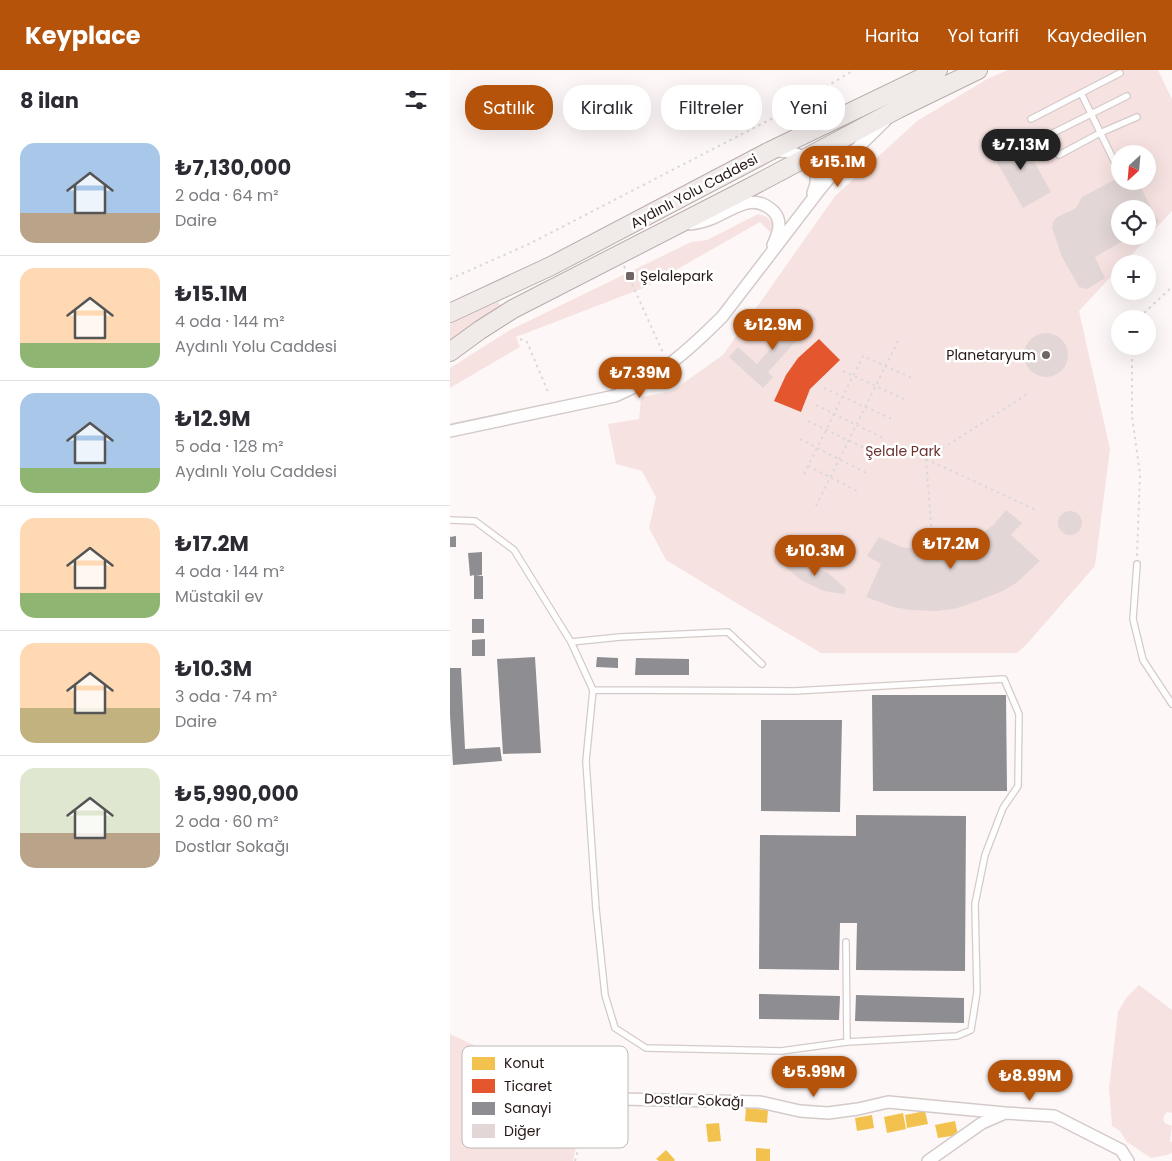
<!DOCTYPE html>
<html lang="tr">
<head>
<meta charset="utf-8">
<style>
  body { margin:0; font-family:Poppins,sans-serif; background:#f2f2f3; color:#2b2b33; height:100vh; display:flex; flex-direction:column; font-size:19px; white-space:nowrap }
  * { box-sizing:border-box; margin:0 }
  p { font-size:16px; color:#7c7c81 }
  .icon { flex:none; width:28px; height:28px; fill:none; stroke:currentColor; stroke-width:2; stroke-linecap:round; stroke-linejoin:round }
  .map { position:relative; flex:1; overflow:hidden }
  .side { display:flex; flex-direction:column; background:#fff; width:450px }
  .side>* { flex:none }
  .banner { position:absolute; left:15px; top:15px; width:475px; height:45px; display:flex; gap:10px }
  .needle { width:32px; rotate:206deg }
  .fabs { position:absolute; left:661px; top:75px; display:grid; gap:10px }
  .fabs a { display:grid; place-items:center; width:45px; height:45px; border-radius:50%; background:#fff; box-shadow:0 5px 20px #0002; font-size:25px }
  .price { position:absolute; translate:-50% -42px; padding:0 11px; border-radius:18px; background:#b45309; color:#fff; font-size:16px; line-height:32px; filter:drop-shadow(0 1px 2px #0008) }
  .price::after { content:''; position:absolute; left:50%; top:30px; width:15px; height:11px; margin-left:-8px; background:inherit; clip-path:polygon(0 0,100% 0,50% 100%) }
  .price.on { background:#222; color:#fff }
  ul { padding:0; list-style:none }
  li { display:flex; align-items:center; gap:15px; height:125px; padding:0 20px }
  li+li { border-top:1px solid #e1e1e2 }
  li span { display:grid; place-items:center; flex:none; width:140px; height:100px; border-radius:15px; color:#555 }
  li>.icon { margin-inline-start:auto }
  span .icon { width:60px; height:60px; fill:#fffc; stroke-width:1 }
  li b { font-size:21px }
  h2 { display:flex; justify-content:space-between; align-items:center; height:60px; padding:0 20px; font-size:21px }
  .tag { padding:0 18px; border-radius:20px; background:#fff; box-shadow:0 5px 20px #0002; font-size:18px; line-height:45px }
  .tag.on { background:#b45309; color:#fff }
  header { display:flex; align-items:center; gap:30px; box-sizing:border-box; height:70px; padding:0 25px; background:#b45309; color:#fff }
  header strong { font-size:24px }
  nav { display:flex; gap:28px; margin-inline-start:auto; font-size:18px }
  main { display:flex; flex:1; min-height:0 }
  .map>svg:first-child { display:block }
  .green { fill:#f6e3e1; fill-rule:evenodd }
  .homes { fill:#f2c14e }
  .shops { fill:#e4572e }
  .industry { fill:#8d8d92 }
  .building { fill:#e2d7d6 }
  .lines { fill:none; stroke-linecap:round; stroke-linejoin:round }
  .lane-casing { stroke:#d4cac9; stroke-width:8 }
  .street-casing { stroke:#d4cac9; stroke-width:14 }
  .primary-casing { stroke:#b9acab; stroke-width:20 }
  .path { stroke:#dad9d8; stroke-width:2; stroke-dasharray:2.5 4; stroke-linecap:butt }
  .lane { stroke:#fffefe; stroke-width:5.5 }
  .street { stroke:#fffefe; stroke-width:11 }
  .primary { stroke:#f0eae9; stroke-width:18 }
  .poi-dot { fill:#716664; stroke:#fff; stroke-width:2 }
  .labels { text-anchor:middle; stroke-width:5; stroke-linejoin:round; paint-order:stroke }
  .street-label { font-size:14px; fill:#261715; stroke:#fff }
  .poi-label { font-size:14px; fill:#261715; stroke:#fff; text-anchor:start }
  .park-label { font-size:14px; fill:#6c322f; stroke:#fff }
  .key { fill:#fff; stroke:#beb9b9; stroke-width:1 }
  .key-label { font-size:14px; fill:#261715 }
</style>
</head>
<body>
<header>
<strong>Keyplace</strong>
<nav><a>Harita</a><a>Yol tarifi</a><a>Kaydedilen</a></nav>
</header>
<main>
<section class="side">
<h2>8 ilan<svg class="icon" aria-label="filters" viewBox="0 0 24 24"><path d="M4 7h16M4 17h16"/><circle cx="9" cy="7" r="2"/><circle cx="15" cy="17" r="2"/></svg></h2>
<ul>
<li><span style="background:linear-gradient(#a9c7e8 70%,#b9a48a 0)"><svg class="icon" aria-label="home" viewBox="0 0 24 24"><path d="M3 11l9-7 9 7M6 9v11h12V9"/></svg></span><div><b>₺7,130,000</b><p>2 oda · 64 m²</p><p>Daire</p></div></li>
<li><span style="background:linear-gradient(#ffd9b3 75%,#8fb573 0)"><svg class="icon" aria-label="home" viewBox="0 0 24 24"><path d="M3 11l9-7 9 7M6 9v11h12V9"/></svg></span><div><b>₺15.1M</b><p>4 oda · 144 m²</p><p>Aydınlı Yolu Caddesi</p></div></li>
<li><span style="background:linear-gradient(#a9c7e8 75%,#8fb573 0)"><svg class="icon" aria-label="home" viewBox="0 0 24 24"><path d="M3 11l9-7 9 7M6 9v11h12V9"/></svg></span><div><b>₺12.9M</b><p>5 oda · 128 m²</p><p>Aydınlı Yolu Caddesi</p></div></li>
<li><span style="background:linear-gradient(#ffd9b3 75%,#8fb573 0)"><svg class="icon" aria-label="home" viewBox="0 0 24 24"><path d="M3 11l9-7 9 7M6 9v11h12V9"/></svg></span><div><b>₺17.2M</b><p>4 oda · 144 m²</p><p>Müstakil ev</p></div></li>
<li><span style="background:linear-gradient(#ffd9b3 65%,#c2b280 0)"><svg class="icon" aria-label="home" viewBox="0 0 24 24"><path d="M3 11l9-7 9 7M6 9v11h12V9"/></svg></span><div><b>₺10.3M</b><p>3 oda · 74 m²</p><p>Daire</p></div></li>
<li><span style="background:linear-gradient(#dfe7d0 65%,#b9a48a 0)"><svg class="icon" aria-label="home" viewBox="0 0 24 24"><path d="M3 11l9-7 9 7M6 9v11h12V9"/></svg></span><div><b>₺5,990,000</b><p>2 oda · 60 m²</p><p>Dostlar Sokağı</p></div></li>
</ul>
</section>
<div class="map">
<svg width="722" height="1091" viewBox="0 0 722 1091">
  <rect width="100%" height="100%" fill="#fdf8f7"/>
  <path class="green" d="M558 0H708L722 29V141L673 194H670V197L629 241 660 379 645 496 576 575 567 583H371L288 534 216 490 199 458 206 427 192 401 166 394 158 354 189 349 191 327 222 321 273 285 385 126 467 51 539 8ZM670 84H698V111H670ZM670 139H698V166H670Z
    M308 144C320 146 326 154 324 166L310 152 196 217 66 267 70 277 0 318V298L60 260 241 172 257 170Z
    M48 232 52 237 0 272V254Z
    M689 915 722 940V1043L717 1042 713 1048 715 1053 722 1056 720 1071 722 1072V1083L717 1085 701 1088 677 1072 670 1061 662 1056 659 1018 668 942 676 928Z
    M0 964 85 1004 93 1020 74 1035 69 1064 127 1072 123 1091H0Z"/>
  <path class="homes" d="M296 1038 318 1040 317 1053 295 1051Z
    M475 1041 478 1054 457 1058 455 1045Z
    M453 1043 456 1059 437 1063 434 1047Z
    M422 1045 424 1058 407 1061 405 1048Z
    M505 1051 508 1065 488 1068 485 1055Z
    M269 1053 271 1071 258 1072 256 1054Z
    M306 1078 320 1079V1091H306Z
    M216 1080 225 1090 224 1091H209L206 1089Z"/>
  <path class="shops" d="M369 269 390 290 360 319 351 342 324 331 336 305 348 288Z"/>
  <path class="industry" d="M6 466V477H0V467Z
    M32 482V505L26 506H33V529H24V505L20 506 18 483Z
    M22 549H34V563H22Z
    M35 569V586H22V570Z
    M85 587 91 683 53 684 47 589Z
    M147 587 168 588V598L146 597Z
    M186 588 239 589V605H185Z
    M0 598H11L15 679 50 677 52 691 3 695 0 645Z
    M422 625H556L557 721H423Z
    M311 650H392L390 742 311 741Z
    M406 745 516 746 515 901 406 900 407 853H390L389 900 309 899 310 765 406 766Z
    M309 924 390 926 389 950 309 949Z
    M406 925 514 928V953L405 951Z"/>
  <path class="building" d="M565 67 572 70 601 122 573 138 540 80Z
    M670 107V111H687L709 152 698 158V139H670V166H682L645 187 655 208 637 219 629 217 612 187 602 158 603 152 607 147 626 138 632 127Z
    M356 239 366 249 318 302 323 307 313 318 279 287 288 277 307 294Z
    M574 285a22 22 0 1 1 44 0a22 22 0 1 1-44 0Z
    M556 440 572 453 561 465 590 491 566 513 553 521 522 533 504 539 486 541 461 540 443 537 416 527 431 494 417 486 429 467 451 477 476 480 493 479 512 475 529 466 544 454Z
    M608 453a12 12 0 1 1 24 0a12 12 0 1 1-24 0Z
    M336 492H354L378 503 396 519 394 524 374 521 351 510 334 496Z"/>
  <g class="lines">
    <g class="lane-casing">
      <path id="lane" d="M631 23 668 99
        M581 49 670 3
        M599 65 677 26
        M609 85 650 63 687 47
        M0 450 25 451 64 480 121 572 170 567 278 562 312 594
        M687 494 683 549 693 590 722 634
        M121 572 143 620 136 691 146 839 155 925 165 958 196 978 331 981 397 972 507 966 521 960 527 922 525 834 535 785 553 738 568 716 569 644 554 609 345 621 143 620
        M396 872 397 972"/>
    </g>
    <g class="street-casing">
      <path id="street" d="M323 81C350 80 376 93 363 123
        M240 154C248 153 256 151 263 148 284 139 303 121 324 142 333 152 328 164 323 175
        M0 361 165 326C207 309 241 278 272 247L371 118 392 93 435 51
        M171 1029 310 1032 350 1041 378 1043 408 1039 438 1032 555 1043
        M478 1091 532 1053 555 1043 604 1046 671 1080 678 1091"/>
    </g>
    <g class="primary-casing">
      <path id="primary" d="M0 243 101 196 320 81 488 0
        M0 282 30 260 63 239 295 120 448 39 528 0"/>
    </g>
    <path class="path" d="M174 196 214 285
      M0 209 79 174 327 46 404 0
      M692 249 694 243 722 217
      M70 269 77 272 98 322
      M683 276 682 293V346L690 404 687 486
      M393 301 454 329
      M374 318 444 350
      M366 335 435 369
      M358 351 427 384
      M350 369 418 404
      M476 389 579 323
      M476 389 586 440
      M476 389 485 506
      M358 396 409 422
      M354 404 413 286 464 309
      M366 436 448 271
      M125 1091 133 1061 155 1034 161 1032"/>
    <use href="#lane" class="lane"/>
    <use href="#street" class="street"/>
    <use href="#primary" class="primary"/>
  </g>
  <g class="poi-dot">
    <rect x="175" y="201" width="10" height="10" rx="2.5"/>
    <circle cx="596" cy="285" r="5"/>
  </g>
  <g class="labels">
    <g class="street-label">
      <text transform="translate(244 121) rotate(-28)" y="5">Aydınlı Yolu Caddesi</text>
      <text transform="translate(244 1030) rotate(2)" y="5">Dostlar Sokağı</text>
    </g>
    <g class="poi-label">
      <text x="190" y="211">Şelalepark</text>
      <text x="586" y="290" text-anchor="end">Planetaryum</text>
    </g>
    <g class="park-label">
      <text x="453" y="386">Şelale Park</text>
    </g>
  </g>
  <rect x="12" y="976" width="166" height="102" rx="8" class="key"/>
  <rect x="22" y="987" width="23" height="13" fill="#f2c14e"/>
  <rect x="22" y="1009" width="23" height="14" fill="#e4572e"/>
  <rect x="22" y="1032" width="23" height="13" fill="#8d8d92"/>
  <rect x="22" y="1054" width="23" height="14" fill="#e2d7d6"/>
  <g class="key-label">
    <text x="54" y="998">Konut</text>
    <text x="54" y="1021">Ticaret</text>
    <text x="54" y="1043">Sanayi</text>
    <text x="54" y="1066">Diğer</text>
  </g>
</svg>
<div class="fabs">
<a><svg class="needle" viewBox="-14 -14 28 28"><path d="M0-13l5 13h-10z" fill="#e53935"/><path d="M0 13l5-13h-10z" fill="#7c7c81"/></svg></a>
<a><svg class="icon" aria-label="locate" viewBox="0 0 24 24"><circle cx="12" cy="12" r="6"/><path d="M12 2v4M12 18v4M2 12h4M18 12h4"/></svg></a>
<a>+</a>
<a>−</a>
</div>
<b class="price on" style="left:571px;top:101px">₺7.13M</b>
<b class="price" style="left:388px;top:118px">₺15.1M</b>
<b class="price" style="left:323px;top:281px">₺12.9M</b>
<b class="price" style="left:190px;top:329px">₺7.39M</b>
<b class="price" style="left:501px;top:500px">₺17.2M</b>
<b class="price" style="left:365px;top:507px">₺10.3M</b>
<b class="price" style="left:364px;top:1028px">₺5.99M</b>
<b class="price" style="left:580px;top:1032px">₺8.99M</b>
<div class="banner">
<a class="tag on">Satılık</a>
<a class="tag">Kiralık</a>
<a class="tag">Filtreler</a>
<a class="tag">Yeni</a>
</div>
</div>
</main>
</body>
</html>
